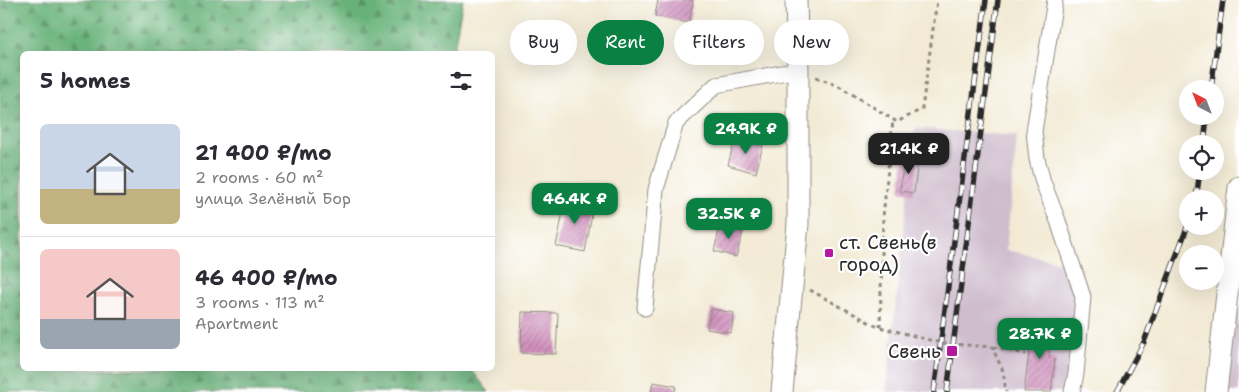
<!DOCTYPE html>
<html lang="en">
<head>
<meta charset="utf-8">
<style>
  body { margin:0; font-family:"Shantell Sans",sans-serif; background:#f2f2f3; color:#2b2b33; height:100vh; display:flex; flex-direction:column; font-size:19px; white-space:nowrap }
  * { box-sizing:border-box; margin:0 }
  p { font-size:16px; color:#7c7c81 }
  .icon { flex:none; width:28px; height:28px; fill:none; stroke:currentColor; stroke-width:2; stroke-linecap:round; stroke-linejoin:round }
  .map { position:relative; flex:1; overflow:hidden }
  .side { position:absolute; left:20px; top:51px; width:475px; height:320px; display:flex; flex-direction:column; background:#fff; border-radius:8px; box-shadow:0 5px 20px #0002 }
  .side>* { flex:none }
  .banner { position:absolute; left:510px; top:20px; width:475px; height:45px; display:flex; gap:10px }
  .needle { width:32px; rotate:318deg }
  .buttons { position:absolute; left:1179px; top:80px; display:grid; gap:10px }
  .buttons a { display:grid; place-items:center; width:45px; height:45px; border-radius:50%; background:#fff; box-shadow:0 5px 20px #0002; font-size:25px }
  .price { position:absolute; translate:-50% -42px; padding:0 11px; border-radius:10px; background:#0b8043; color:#fff; font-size:16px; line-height:32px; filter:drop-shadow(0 1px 2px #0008) }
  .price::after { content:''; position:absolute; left:50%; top:30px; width:15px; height:11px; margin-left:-8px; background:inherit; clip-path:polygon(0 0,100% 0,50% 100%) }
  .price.current { background:#222; color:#fff }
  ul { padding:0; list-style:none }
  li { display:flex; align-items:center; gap:15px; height:125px; padding:0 20px }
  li+li { border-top:1px solid #e1e1e2 }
  li span { display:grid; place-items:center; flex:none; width:140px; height:100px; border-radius:8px; color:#555 }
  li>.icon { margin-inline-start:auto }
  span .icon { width:60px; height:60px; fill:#fffc; stroke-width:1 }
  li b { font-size:21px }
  h2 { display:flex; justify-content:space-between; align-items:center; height:60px; padding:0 20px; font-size:21px }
  .pill { padding:0 18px; border-radius:22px; background:#fff; box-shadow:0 5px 20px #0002; font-size:18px; line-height:45px }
  .pill.current { background:#0b8043; color:#fff }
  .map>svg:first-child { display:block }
  .industrial { fill:#cfbdce }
  .forest { fill:url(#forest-firs); stroke:#4a6e52 }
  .building { fill:url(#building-hatch) }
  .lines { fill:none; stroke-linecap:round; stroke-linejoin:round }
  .street-casing { stroke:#8e8a80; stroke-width:17 }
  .secondary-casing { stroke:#8e8a80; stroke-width:23 }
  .path { stroke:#8e8a80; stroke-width:3; stroke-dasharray:4 4; stroke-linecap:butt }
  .street { stroke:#fff; stroke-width:15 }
  .secondary { stroke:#fff; stroke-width:21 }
  .rail-casing { stroke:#2b2b2b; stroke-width:5.5 }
  .rail { stroke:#fff; stroke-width:4; stroke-dasharray:11; stroke-linecap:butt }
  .poi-dot { fill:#b5179e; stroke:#fff; stroke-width:2 }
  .labels { text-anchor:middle; stroke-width:4.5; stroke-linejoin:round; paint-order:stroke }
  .poi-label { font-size:19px; fill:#2b2b2b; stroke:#fff; text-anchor:start }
</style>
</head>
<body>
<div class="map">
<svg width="1239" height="392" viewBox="0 0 1239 392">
  <defs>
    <pattern id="forest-firs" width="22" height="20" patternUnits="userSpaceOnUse" patternTransform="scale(1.25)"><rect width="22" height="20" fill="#68b279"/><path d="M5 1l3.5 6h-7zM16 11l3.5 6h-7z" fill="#569163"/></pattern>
    <pattern id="building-hatch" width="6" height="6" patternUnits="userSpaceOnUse" patternTransform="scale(1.25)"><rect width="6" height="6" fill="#d191be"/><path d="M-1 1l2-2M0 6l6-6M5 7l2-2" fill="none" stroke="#aa779b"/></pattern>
  </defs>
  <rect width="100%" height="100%" fill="#fff"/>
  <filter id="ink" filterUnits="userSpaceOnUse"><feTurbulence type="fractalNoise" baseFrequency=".02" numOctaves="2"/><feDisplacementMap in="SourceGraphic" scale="10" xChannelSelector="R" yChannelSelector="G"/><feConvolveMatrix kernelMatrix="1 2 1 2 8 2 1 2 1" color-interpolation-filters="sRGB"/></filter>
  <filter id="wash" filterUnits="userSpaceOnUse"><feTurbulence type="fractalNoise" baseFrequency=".0096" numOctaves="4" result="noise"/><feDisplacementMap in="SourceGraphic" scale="20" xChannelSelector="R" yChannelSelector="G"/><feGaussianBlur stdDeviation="1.12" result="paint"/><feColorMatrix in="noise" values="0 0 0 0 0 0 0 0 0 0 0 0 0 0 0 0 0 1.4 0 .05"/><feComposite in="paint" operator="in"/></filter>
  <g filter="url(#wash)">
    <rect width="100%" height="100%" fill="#f2ead4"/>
    <path class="industrial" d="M915 128 1017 136 1006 250 1082 267 1065 392H886Z
      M1239 295V392H1227L1230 361Z"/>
    <path class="forest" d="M0 0H463L453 54H22V369H471L489 392H0Z"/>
    <g id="blocks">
      <path class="building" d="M658 0H693L689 23 655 16Z
        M735 138 763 145 756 173 728 165Z
        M904 158 918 159 914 193 900 191Z
        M566 198 594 204 585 252 556 246Z
        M721 223 744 229 736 257 714 251Z
        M711 309 734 313 731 333 707 329Z
        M522 312 558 313 556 354 521 353Z
        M1033 322 1053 324 1049 358 1055 359 1051 392H1024Z
        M653 382 676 386 675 392H651Z"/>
    </g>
  </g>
  <g filter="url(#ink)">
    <use href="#blocks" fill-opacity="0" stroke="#8e8a80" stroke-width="1"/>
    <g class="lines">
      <g class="street-casing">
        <path id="street" d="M1055 0 1034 131 1037 159 1043 182 1058 221 1083 297 1076 374 1072 392
          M645 308 656 189 676 123 716 85 798 70"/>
      </g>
      <g class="secondary-casing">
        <path id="secondary" d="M782 392 798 224V70L796 0
          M1216 392 1239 187"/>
      </g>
      <path class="path" d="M816 77 839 86 897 122 922 109 937 0
        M810 290 876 326 941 343 992 347 1003 371 1006 392
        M880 327 883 217 893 120
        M993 347 1026 354"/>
      <use href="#street" class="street"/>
      <use href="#secondary" class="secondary"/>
      <g class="rail-casing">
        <path id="rail" d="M1211 89 1223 0
          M1204 144 1207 116
          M1196 199 1200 171
          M934 392 986 0
          M947 392 998 0
          M1117 392 1144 342 1188 225"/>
      </g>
      <use href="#rail" class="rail"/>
    </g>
  </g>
  <g class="poi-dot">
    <rect x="824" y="248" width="10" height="10" rx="2.5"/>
    <rect x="946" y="345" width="12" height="12" rx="2.5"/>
  </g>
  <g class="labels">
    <g class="poi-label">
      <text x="839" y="249">ст. Свень(в<tspan x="839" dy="22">город)</tspan></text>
      <text x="941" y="358" text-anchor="end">Свень</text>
    </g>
  </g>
</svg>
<div class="buttons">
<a><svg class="needle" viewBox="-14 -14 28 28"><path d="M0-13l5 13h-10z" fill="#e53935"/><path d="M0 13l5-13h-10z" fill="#7c7c81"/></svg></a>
<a><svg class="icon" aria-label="locate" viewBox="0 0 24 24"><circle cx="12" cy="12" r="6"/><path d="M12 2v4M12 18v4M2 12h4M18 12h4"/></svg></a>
<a>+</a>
<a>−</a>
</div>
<b class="price" style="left:746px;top:155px">24.9K ₽</b>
<b class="price current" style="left:909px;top:175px">21.4K ₽</b>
<b class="price" style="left:575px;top:225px">46.4K ₽</b>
<b class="price" style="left:729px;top:240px">32.5K ₽</b>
<b class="price" style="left:1040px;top:360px">28.7K ₽</b>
<div class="banner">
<a class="pill">Buy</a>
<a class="pill current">Rent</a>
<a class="pill">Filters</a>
<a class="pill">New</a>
</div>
<section class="side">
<h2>5 homes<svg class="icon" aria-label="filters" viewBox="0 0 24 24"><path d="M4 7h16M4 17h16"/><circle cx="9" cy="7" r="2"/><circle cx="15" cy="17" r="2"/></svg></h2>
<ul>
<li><span style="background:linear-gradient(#c9d6e8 65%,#c2b280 0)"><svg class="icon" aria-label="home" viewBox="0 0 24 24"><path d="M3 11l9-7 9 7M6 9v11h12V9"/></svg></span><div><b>21 400 ₽/mo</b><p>2 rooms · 60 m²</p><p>улица Зелёный Бор</p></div></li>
<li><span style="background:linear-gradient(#f6c9c9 70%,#9aa5b1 0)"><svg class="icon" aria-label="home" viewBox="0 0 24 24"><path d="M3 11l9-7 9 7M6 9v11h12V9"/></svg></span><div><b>46 400 ₽/mo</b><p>3 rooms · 113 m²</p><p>Apartment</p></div></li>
</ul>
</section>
</div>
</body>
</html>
